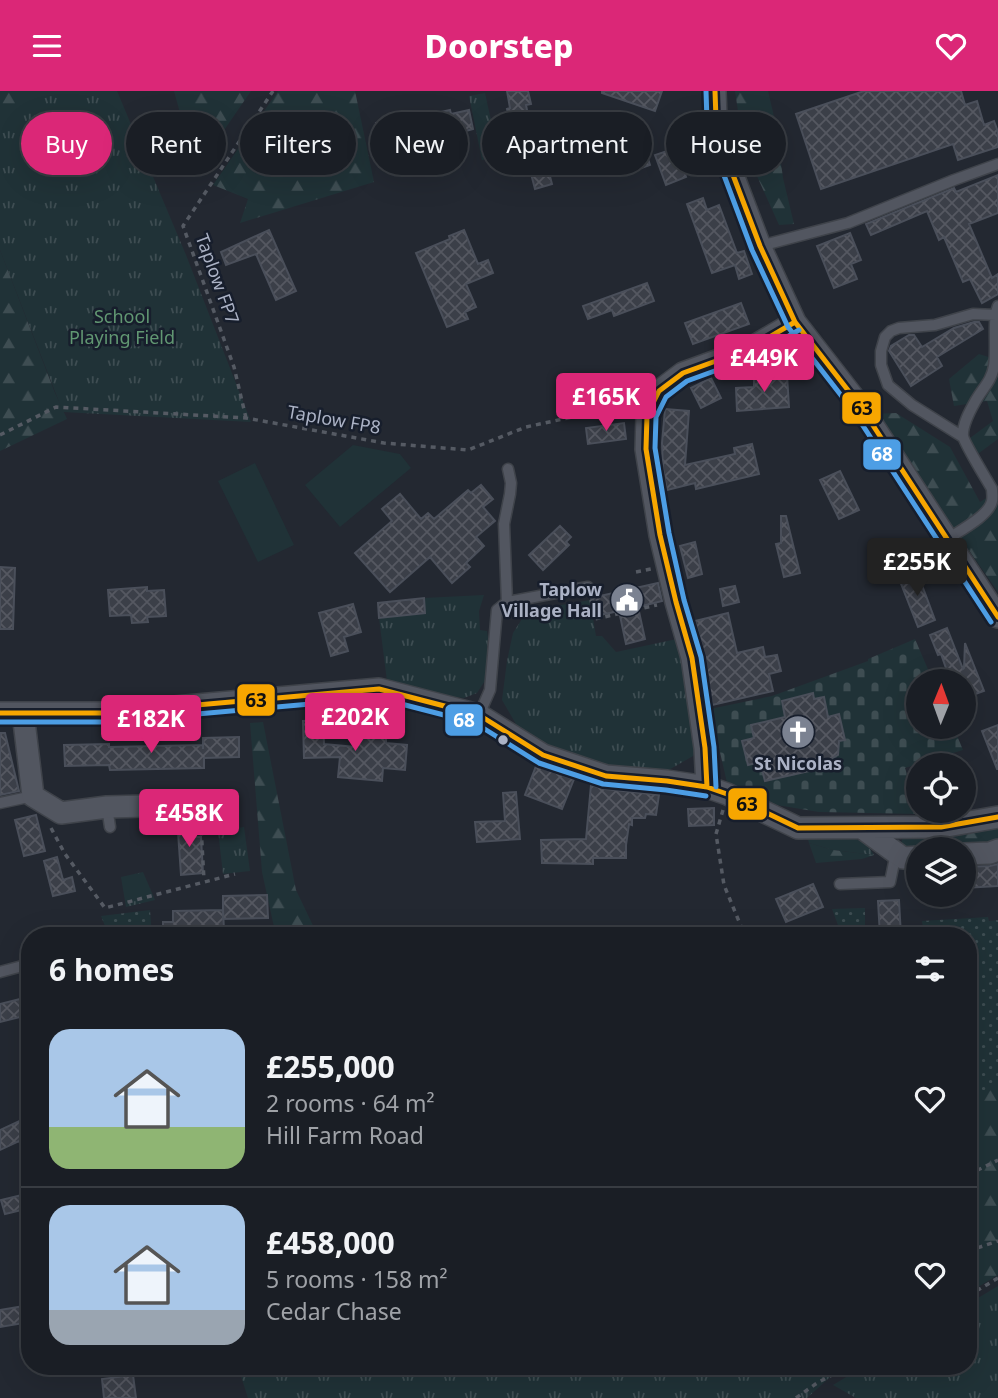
<!DOCTYPE html>
<html lang="en">
<head>
<meta charset="utf-8">
<style>
  body { margin:0; font-family:"Noto Sans",sans-serif; background:#23272d; color:#f1f3f6; height:100vh; display:flex; flex-direction:column; font-size:26px; white-space:nowrap }
  * { box-sizing:border-box; margin:0 }
  p { font-size:23px; color:#9fa2a7 }
  .icon { flex:none; width:38px; height:38px; fill:none; stroke:currentColor; stroke-width:2; stroke-linecap:round; stroke-linejoin:round }
  .map { position:relative; flex:1; overflow:hidden }
  .panel { position:absolute; left:21px; top:836px; width:956px; height:448px; display:flex; flex-direction:column; background:#1a1e25; border-radius:28px; box-shadow:0 7px 28px #0002,0 0 0 2px #383c42 }
  .panel>* { flex:none }
  .guide { position:absolute; left:21px; top:21px; width:957px; height:63px; display:flex; gap:14px }
  .needle { width:46px; rotate:1deg }
  .buttons { position:absolute; left:906px; top:578px; display:grid; gap:14px }
  .buttons a { display:grid; place-items:center; width:70px; height:70px; border-radius:50%; background:#1a1e25; box-shadow:0 7px 28px #0002,0 0 0 2px #383c42; font-size:35px }
  .price { position:absolute; translate:-50% -60px; padding:0 16px; border-radius:7px; background:#db2777; color:#fff; font-size:23px; line-height:46px; filter:drop-shadow(0 2px 4px #0008) }
  .price::after { content:''; position:absolute; left:50%; top:42px; width:21px; height:16px; margin-left:-10px; background:inherit; clip-path:polygon(0 0,100% 0,50% 100%) }
  .price.active { background:#222; color:#fff }
  ul { padding:0; list-style:none }
  li { display:flex; align-items:center; gap:21px; height:175px; padding:0 28px }
  li+li { border-top:2px solid #383c42 }
  li span { display:grid; place-items:center; flex:none; width:196px; height:140px; border-radius:21px; color:#555 }
  li>.icon { margin-inline-start:auto }
  span .icon { width:84px; height:84px; fill:#fffc; stroke-width:1 }
  li b { font-size:30px }
  h2 { display:flex; justify-content:space-between; align-items:center; height:84px; padding:0 28px; font-size:30px }
  .chip { padding:0 24px; border-radius:32px; background:#1a1e25; box-shadow:0 7px 28px #0002,0 0 0 2px #383c42; font-size:24px; line-height:63px }
  .chip.active { background:#db2777; color:#fff }
  header { display:flex; justify-content:space-between; align-items:center; height:91px; padding:0 28px; background:#db2777; color:#fff; font-size:32px; font-weight:800 }
  .map>svg:first-child { display:block }
  .grass { fill:url(#grass-tufts) }
  .forest { fill:url(#forest-firs) }
  .cemetery { fill:url(#cemetery-stones) }
  .garden { fill:url(#garden-dots) }
  .pitch { fill:#203237 }
  .building { fill:url(#building-cross-hatch); stroke:#4a4f5a; stroke-width:2 }
  .lines { fill:none; stroke-linecap:round; stroke-linejoin:round }
  .service-casing { stroke:#3f434a; stroke-width:13 }
  .minor-casing { stroke:#3f434a; stroke-width:24 }
  .path { stroke:#555a63; stroke-width:3.5; stroke-dasharray:5 5; stroke-linecap:butt }
  .service { stroke:#525660; stroke-width:10 }
  .minor { stroke:#525660; stroke-width:21 }
  .bus-1-casing { stroke:#171e2c; stroke-width:10 }
  .bus-2-casing { stroke:#171e2c; stroke-width:10 }
  .bus-1 { stroke:#f7a600; stroke-width:5 }
  .bus-2 { stroke:#4d9ee5; stroke-width:5 }
  .bus-dot { fill:#abb2c5; stroke:#171e2c; stroke-width:2.5 }
  .labels { text-anchor:middle; stroke-width:5; stroke-linejoin:round; paint-order:stroke }
  .street-label { font-size:18px; fill:#abb2c5; stroke:#171e2c }
  .park-label { font-size:18px; fill:#619772; stroke:#171e2c }
  .poi-label { font-size:18px; font-weight:bold; fill:#abb2c5; stroke:#171e2c; text-anchor:end }
  .line-badge { stroke:#171e2c; stroke-width:2.5 }
  .badge-label { font-size:19px; text-anchor:middle; font-weight:bold; fill:#fff }
  .pale-badge-label { font-size:19px; text-anchor:middle; font-weight:bold; fill:#111 }
</style>
</head>
<body>
<header><svg class="icon" aria-label="menu" viewBox="0 0 24 24"><path d="M4 6h16M4 12h16M4 18h16"/></svg>Doorstep<svg class="icon" aria-label="heart" viewBox="0 0 24 24"><path d="M12 20l-8-8c-3-5 5-10 8-4 3-6 11-1 8 4z"/></svg></header>
<div class="map">
<svg width="998" height="1307" viewBox="0 0 998 1307">
  <defs>
    <pattern id="grass-tufts" width="24" height="20" patternUnits="userSpaceOnUse" patternTransform="scale(1.75)"><rect width="24" height="20" fill="#203237"/><path d="M3 7l-1-3M5 7V3M7 7l1-3M15 17l-1-3M17 17v-4M19 17l1-3" fill="none" stroke="#3e4d52"/></pattern>
    <pattern id="forest-firs" width="22" height="20" patternUnits="userSpaceOnUse" patternTransform="scale(1.75)"><rect width="22" height="20" fill="#203237"/><path d="M5 1l3.5 6h-7zM16 11l3.5 6h-7z" fill="#3e4d52"/></pattern>
    <pattern id="cemetery-stones" width="16" height="16" patternUnits="userSpaceOnUse" patternTransform="scale(1.75)"><rect width="16" height="16" fill="#203237"/><path d="M2 7V4a2 2 0 0 1 4 0v3zM10 15v-3a2 2 0 0 1 4 0v3z" fill="#3e4d52"/></pattern>
    <pattern id="garden-dots" width="8" height="8" patternUnits="userSpaceOnUse" patternTransform="scale(1.75)"><rect width="8" height="8" fill="#203237"/><path d="M2 2h.1M6 6h.1" fill="none" stroke="#3e4d52" stroke-width="1.8" stroke-linecap="round"/></pattern>
    <pattern id="building-cross-hatch" width="8" height="8" patternUnits="userSpaceOnUse" patternTransform="scale(1.75)"><rect width="8" height="8" fill="#3b3f48"/><path d="M0 0l8 8M0 8l8-8" fill="none" stroke="#555861"/></pattern>
  </defs>
  <rect width="100%" height="100%" fill="#232831"/>
  <path class="grass" d="M0 0H117L186 164 251 331 63 321 0 159Z
    M485 2 499 66 482 69 469 5Z
    M484 504 479 520 480 539 487 540 488 547 486 588 477 602 464 607 388 598 379 527 424 523V507Z
    M590 509 596 545H602L616 561 677 548 697 648 693 665 667 680 613 678 524 647 502 609 507 570 513 542 527 520Z
    M244 736 250 780 223 783 218 740Z
    M843 740 868 755 874 764 833 759 809 752 807 745Z
    M143 781 155 809 126 816 121 786Z
    M998 1195V1307H856L833 1294 863 1276H968V1213Z
    M238 1276H823L839 1278 807 1307H248Z"/>
  <path class="forest" d="M0 0H48L0 31Z
    M174 0H251L196 80Z
    M278 0H355L374 91 240 132 248 108 213 94Z
    M735 0H768L776 34 783 87 794 133 779 134 743 54Z
    M0 159 55 302 67 328 0 360Z
    M979 263 998 269V348L975 365 970 347 993 330 987 310 954 315 949 288Z
    M896 322 950 356 980 411 998 400V501L874 323Z
    M263 631 296 799 318 845H276L262 781 250 632Z
    M998 731V749L993 751 912 757 901 753 904 741Z
    M809 752 833 759 874 764 862 768 816 772Z
    M998 959V1184L968 1202V982Z"/>
  <path class="cemetery" d="M915 548 933 590H919V635H953L963 659 905 677 920 723 819 721 777 714 728 696 710 618 772 605 868 570V568Z"/>
  <path class="garden" d="M865 817V845H842L832 818Z
    M150 819 152 845H109L101 825Z
    M988 826 989 830 998 829V995L968 1006V845H924L922 830Z"/>
  <path class="pitch" d="M353 354 400 363 411 377 340 436 305 394Z
    M255 372 294 454 258 471 218 390Z"/>
  <path class="building" d="M507 0H528L531 13 526 14 533 49 515 53 507 18 510 17Z
    M602 0H662L655 20 602 2Z
    M864 0H961L965 14 977 10 984 34 994 30 998 41V56L958 69 953 53 821 98 796 23Z
    M450 19 451 23 469 19 473 38 455 43 454 39 401 51 400 47 380 52 376 32 395 27 396 31Z
    M676 57 686 86 666 94 655 64Z
    M645 59 650 74 625 83 620 68Z
    M547 74 552 93 535 98 530 79Z
    M998 84V122L969 133 992 187 998 183V203L982 212 970 188 963 191 944 146 939 149 927 120 871 144 866 133 954 97 956 101Z
    M703 107 707 119 719 114 737 162 744 160 752 183 739 188 735 174 712 182 687 113Z
    M269 139 296 200 276 209 256 163 226 174 221 161Z
    M464 139 478 173 488 169 493 182 466 193 476 216 465 221 468 228 447 236 416 162 450 148 449 145Z
    M850 142 861 169 851 173 857 188 834 197 817 155Z
    M647 192 654 210 614 225 612 219 588 228 583 215Z
    M741 212 749 233 693 253 685 232Z
    M974 231H979L983 238 937 266 942 275 911 295 889 260 891 255 909 244H914L922 256 954 237Z
    M787 284 789 316 737 320 736 297 754 296V286Z
    M711 287 721 307 701 317 691 297Z
    M665 318 689 320 685 374 735 363 734 357 752 353 759 383 696 398 695 392 667 399 663 378 662 352Z
    M624 332 626 348 588 353 586 337Z
    M840 380 859 419 839 428 820 389Z
    M481 394 493 408 483 416 495 430 476 446 484 455 466 472 470 476 452 492 430 466 390 501 355 462 392 430 382 418 400 403 421 428 428 422 434 428 468 399 471 402Z
    M781 425H786L800 482 784 486 776 453 781 452Z
    M560 435 571 446 566 451 569 454 543 479 529 464Z
    M695 451 702 483 688 487 680 455Z
    M0 476 15 477 13 538H0Z
    M916 478 935 529 918 536 898 485Z
    M658 492 662 510 638 516 645 548 626 553 619 520 595 525 591 507Z
    M735 495 739 511 723 515 720 498Z
    M147 496V500L164 499 166 525 147 526 148 531 132 532 131 524 110 525 108 499Z
    M424 507 425 522 379 527 378 512Z
    M353 513 361 541 344 546 348 560 331 565 319 522Z
    M728 522 737 562 763 556 765 566 777 564 781 580 769 583 773 600 712 614 705 565 695 530Z
    M947 537 963 578 964 577 965 552 984 600 964 607V590H935V588L948 583 941 563 938 564 930 544Z
    M813 602 814 608 824 606 828 626 839 623 845 649 839 650 838 664 809 680 765 690 760 671 748 674 742 650 754 647 751 634 785 626 782 610Z
    M323 629 324 653 356 656 357 642 386 645V652L407 654 405 679 383 677 382 690 338 686 340 666 304 667 303 630Z
    M998 634V678H997L982 640Z
    M0 642H5L19 700 0 704Z
    M239 646V666L204 667V677L110 679 109 674 65 675 64 654 109 653V656L203 654V658V647Z
    M536 675 574 688 562 718 525 704Z
    M591 694 605 698 659 704 656 724 646 723 645 727H632V734L629 733 626 754V767H593V773L542 772 541 749 586 748Z
    M516 701 520 748 477 751 475 731 505 730 503 702Z
    M714 717V734L689 735 688 718Z
    M36 724 45 760 24 765 15 729Z
    M177 727H190L191 746H201L203 782 181 784Z
    M57 766 63 789 72 786 75 800 53 805 44 770Z
    M998 773V795L964 797V776L990 775Z
    M813 793 823 816 786 831 776 808Z
    M267 804 268 827 223 828V805Z
    M899 809 901 845H880L878 810Z
    M223 819 224 839 177 840V845H163V831H173V820Z
    M24 907 28 924 0 931V913Z
    M30 1025V1073L19 1050 0 1059V1039Z
    M30 1102V1117L5 1123 1 1109Z
    M30 1214V1231L0 1236V1219Z
    M133 1284 136 1307H104L102 1288Z"/>
  <g class="lines">
    <g class="service-casing">
      <path id="service" d="M760 155 848 132 954 89 998 73
        M963 346 912 314 888 294 881 274V260L885 246 891 240 899 237 935 234 973 223 996 224
        M946 449C959 440 989 425 992 410 993 406 992 402 992 398 987 389 964 352 963 345 962 333 971 318 976 309 983 297 992 289 994 275 997 257 992 231 998 215
        M507 511 504 433 510 403 511 392 508 378
        M479 624 490 599 497 519 507 511 588 496
        M0 712 33 705
        M107 716 110 736
        M840 793 890 791 896 762
        M0 881 30 873"/>
    </g>
    <g class="minor-casing">
      <path id="minor" d="M715 0 716 28 730 76 760 155 795 231 861 316 998 526
        M0 622H107L379 598 479 624 543 664 606 685 667 690 707 696 727 703 798 737 941 736 998 726
        M23 622 33 705 61 722 107 716 225 713
        M707 696 705 657 692 567 676 511 660 444 646 358 647 324 659 300 683 282 749 258 795 231
        M862 737 903 767 919 766
        M964 763 990 762 998 759"/>
    </g>
    <path class="path" d="M246 327 234 276 183 135 273 0
      M0 344 56 316 246 327 384 352 468 359 526 336 632 313
      M636 481 651 478
      M591 509 595 528 657 514
      M723 719 716 743 724 794 745 845
      M197 731 201 735 204 789
      M51 737 65 763 105 817 235 783
      M968 1084 998 1069
      M968 1160 998 1150
      M968 1205 998 1187
      M829 1276 831 1285
      M796 1307 817 1292 847 1276"/>
    <use href="#service" class="service"/>
    <use href="#minor" class="minor"/>
    <g class="bus-1-casing">
      <path id="bus-1" d="M715 0 716 28 730 76 760 155 795 231 861 316 998 526
        M0 622H107L379 598 479 624 543 664 606 685 667 690 707 696 727 703 798 737 941 736 998 726
        M707 696 705 657 692 567 676 511 660 444 646 358 647 324 659 300 683 282 749 258 795 231"/>
    </g>
    <g class="bus-2-casing">
      <path id="bus-2" d="M706 0 707 30 722 79 752 159 788 236 854 321 991 531
        M0 631H108L378 607 475 632 539 672 603 693 666 699 706 705
        M716 696 714 656 701 566 684 509 669 442 655 357 656 326 666 306 687 290 753 266 799 239"/>
    </g>
    <use href="#bus-1" class="bus-1"/>
    <use href="#bus-2" class="bus-2"/>
  </g>
  <defs>
    <g id="civic-disc" transform="scale(1.75)"><circle r="9.5" fill="#7b8291" stroke="#171e2c"/><path d="M-.6-6.5H3V-4.5H.6V-3L4-1V1h2V6H-6V1h2V-1L-.6-3ZM-1.2 2.5V6h2.4V2.5Z" fill="#fff"/></g>
    <g id="church-disc" transform="scale(1.75)"><circle r="9.5" fill="#7b8291" stroke="#171e2c"/><path d="M-1.2-6h2.4v3.5h3.3v2.4h-3.3V6h-2.4V-.1h-3.3v-2.4h3.3Z" fill="#fff"/></g>
  </defs>
  <g fill-rule="evenodd">
    <use href="#civic-disc" x="627" y="509"/>
    <use href="#church-disc" x="798" y="641"/>
  </g>
  <circle class="bus-dot" cx="503" cy="649" r="6"/>
  <g class="labels">
    <g class="street-label">
      <text transform="translate(217 188) rotate(70)" y="6">Taplow FP7</text>
      <text transform="translate(334 329) rotate(10)" y="6">Taplow FP8</text>
    </g>
    <g class="park-label">
      <text x="122" y="232">School<tspan x="122" dy="21">Playing Field</tspan></text>
    </g>
    <g class="poi-label">
      <text x="602" y="505">Taplow<tspan x="602" dy="21">Village Hall</tspan></text>
      <text x="798" y="679" text-anchor="middle">St Nicolas</text>
    </g>
  </g>
  <g class="line-badge">
    <rect x="841" y="300" width="41" height="34" rx="7" fill="#f7a600"/>
    <rect x="862" y="347" width="40" height="33" rx="7" fill="#4d9ee5"/>
    <rect x="236" y="592" width="40" height="34" rx="7" fill="#f7a600"/>
    <rect x="444" y="612" width="40" height="34" rx="7" fill="#4d9ee5"/>
    <rect x="727" y="696" width="41" height="34" rx="7" fill="#f7a600"/>
  </g>
  <g class="badge-label">
    <text x="882" y="370">68</text>
    <text x="464" y="636">68</text>
  </g>
  <g class="pale-badge-label">
    <text x="862" y="324">63</text>
    <text x="256" y="616">63</text>
    <text x="747" y="720">63</text>
  </g>
</svg>
<div class="buttons">
<a><svg class="needle" viewBox="-14 -14 28 28"><path d="M0-13l5 13h-10z" fill="#e53935"/><path d="M0 13l5-13h-10z" fill="#9fa2a7"/></svg></a>
<a><svg class="icon" aria-label="locate" viewBox="0 0 24 24"><circle cx="12" cy="12" r="6"/><path d="M12 2v4M12 18v4M2 12h4M18 12h4"/></svg></a>
<a><svg class="icon" aria-label="layers" viewBox="0 0 24 24"><path d="M12 4l9 5-9 5-9-5zM3 14l9 5 9-5"/></svg></a>
</div>
<b class="price" style="left:764px;top:303px">£449K</b>
<b class="price" style="left:606px;top:342px">£165K</b>
<b class="price active" style="left:917px;top:507px">£255K</b>
<b class="price" style="left:355px;top:662px">£202K</b>
<b class="price" style="left:151px;top:664px">£182K</b>
<b class="price" style="left:189px;top:758px">£458K</b>
<div class="guide">
<a class="chip active">Buy</a>
<a class="chip">Rent</a>
<a class="chip">Filters</a>
<a class="chip">New</a>
<a class="chip">Apartment</a>
<a class="chip">House</a>
</div>
<section class="panel">
<h2>6 homes<svg class="icon" aria-label="filters" viewBox="0 0 24 24"><path d="M4 7h16M4 17h16"/><circle cx="9" cy="7" r="2"/><circle cx="15" cy="17" r="2"/></svg></h2>
<ul>
<li><span style="background:linear-gradient(#a9c7e8 70%,#8fb573 0)"><svg class="icon" aria-label="home" viewBox="0 0 24 24"><path d="M3 11l9-7 9 7M6 9v11h12V9"/></svg></span><div><b>£255,000</b><p>2 rooms · 64 m²</p><p>Hill Farm Road</p></div><svg class="icon" aria-label="heart" viewBox="0 0 24 24"><path d="M12 20l-8-8c-3-5 5-10 8-4 3-6 11-1 8 4z"/></svg></li>
<li><span style="background:linear-gradient(#a9c7e8 75%,#9aa5b1 0)"><svg class="icon" aria-label="home" viewBox="0 0 24 24"><path d="M3 11l9-7 9 7M6 9v11h12V9"/></svg></span><div><b>£458,000</b><p>5 rooms · 158 m²</p><p>Cedar Chase</p></div><svg class="icon" aria-label="heart" viewBox="0 0 24 24"><path d="M12 20l-8-8c-3-5 5-10 8-4 3-6 11-1 8 4z"/></svg></li>
</ul>
</section>
</div>
</body>
</html>
